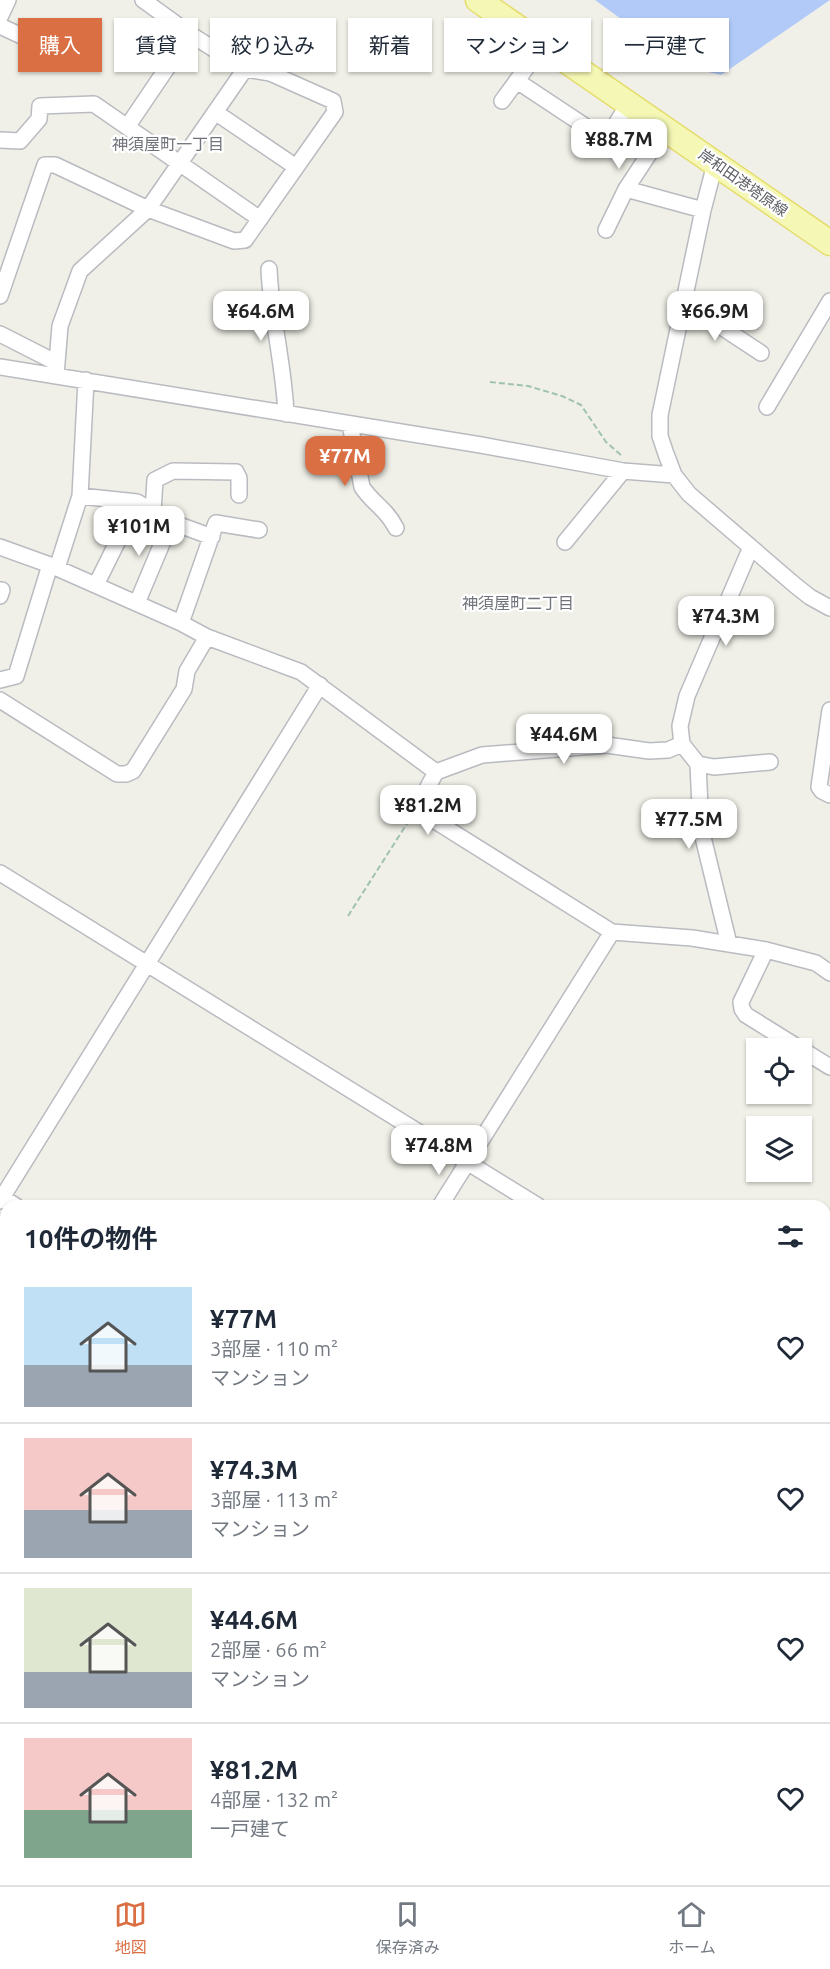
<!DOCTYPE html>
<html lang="ja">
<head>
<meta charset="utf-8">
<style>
  body { margin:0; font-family:Ubuntu,"Noto Sans JP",sans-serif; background:#f2f2f3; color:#1f2937; height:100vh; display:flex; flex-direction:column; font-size:22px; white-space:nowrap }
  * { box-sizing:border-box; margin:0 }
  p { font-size:20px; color:#747a83 }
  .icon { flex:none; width:33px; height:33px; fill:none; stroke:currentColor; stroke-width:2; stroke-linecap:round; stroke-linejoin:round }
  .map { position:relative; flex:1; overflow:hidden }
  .panel { position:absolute; left:0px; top:1200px; width:831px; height:686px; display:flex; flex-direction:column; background:#fff; border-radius:18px 18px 0 0; box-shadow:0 2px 4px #0004 }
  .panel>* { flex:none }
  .top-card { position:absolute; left:18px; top:18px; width:795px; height:54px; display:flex; gap:12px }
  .buttons { position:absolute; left:746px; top:1038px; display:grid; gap:12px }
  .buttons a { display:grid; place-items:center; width:66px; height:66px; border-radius:0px; background:#fff; box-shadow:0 2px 4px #0004; font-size:30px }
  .price { position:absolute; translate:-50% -51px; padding:0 14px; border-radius:12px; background:#fff; color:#222; font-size:20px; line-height:39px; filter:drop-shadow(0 2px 3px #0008) }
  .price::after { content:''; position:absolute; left:50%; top:36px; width:18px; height:14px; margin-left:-9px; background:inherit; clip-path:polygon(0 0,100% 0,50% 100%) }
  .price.current { background:#da6f44; color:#fff }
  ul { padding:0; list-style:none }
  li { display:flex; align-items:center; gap:18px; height:150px; padding:0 24px }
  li+li { border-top:2px solid #e0e1e3 }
  li span { display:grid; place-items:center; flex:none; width:168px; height:120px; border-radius:0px; color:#555 }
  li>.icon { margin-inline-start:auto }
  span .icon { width:72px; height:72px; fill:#fffc; stroke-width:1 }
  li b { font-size:26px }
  h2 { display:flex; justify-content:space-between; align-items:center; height:72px; padding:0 24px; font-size:26px }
  .pill { padding:0 21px; border-radius:0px; background:#fff; box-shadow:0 2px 4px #0004; font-size:21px; line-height:54px }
  .pill.current { background:#da6f44; color:#fff }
  .tab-bar { display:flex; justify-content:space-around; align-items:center; height:84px; border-top:2px solid #e0e1e3; background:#fff; font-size:16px; color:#747a83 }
  .tab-bar a { display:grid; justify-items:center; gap:3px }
  .tab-bar .current { color:#da6f44 }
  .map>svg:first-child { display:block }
  .water { fill:#b1caf7 }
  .building { fill:#cbcac4; stroke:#d4d3c7; stroke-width:1.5 }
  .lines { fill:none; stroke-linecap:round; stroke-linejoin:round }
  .minor-casing { stroke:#babbc0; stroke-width:18 }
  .tertiary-casing { stroke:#babbc0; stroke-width:22 }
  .primary-casing { stroke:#e5dc6c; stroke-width:27 }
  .path { stroke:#a0c2b1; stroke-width:2; stroke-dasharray:6 3; stroke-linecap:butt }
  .minor { stroke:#fff; stroke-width:15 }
  .tertiary { stroke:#fff; stroke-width:20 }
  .primary { stroke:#f5f8b5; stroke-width:24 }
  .labels { text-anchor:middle; stroke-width:4.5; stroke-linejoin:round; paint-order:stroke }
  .street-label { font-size:15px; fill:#5f6167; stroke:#fff }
  .neighbourhood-label { font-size:16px; fill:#707379; stroke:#fff }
</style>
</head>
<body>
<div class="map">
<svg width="830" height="1885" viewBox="0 0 830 1885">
  <rect width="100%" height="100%" fill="#f0f0e8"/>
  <path class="water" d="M595 0H830L721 75 687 67Z
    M6 1609V1755H0V1617Z
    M830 1729V1885H691L690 1880H825V1731Z
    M141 1880H257L258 1885H147Z"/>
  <path class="building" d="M6 1774V1795L0 1798V1777Z"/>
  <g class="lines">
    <g class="minor-casing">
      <path id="minor" d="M0 17 8 0
        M0 26 63 55
        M517 81 606 140 629 103
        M502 101 543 45
        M215 112 296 167
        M127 127 190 34
        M0 140 20 141 39 119 40 106 94 104 260 219
        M715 164 703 210 660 415V436L666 454 674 475 689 494 796 586 810 597 830 608
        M626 189 703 210
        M606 230 626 189 666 128
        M269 269C271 318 284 365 286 414
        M0 296 45 165H55L148 209 234 241 245 240 335 112 333 101 270 73 245 69 190 34 143 0
        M683 308 714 322 761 353
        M0 334 57 363
        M0 367 481 445 623 471 674 475
        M56 375 60 326 80 271 148 209 245 69
        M767 407 830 301
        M350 424 362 487C373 504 386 508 396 528
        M80 496 137 502 171 522 212 537
        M153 512 155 480 173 471 236 472 239 478V495
        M565 542 623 471
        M0 547 50 565 181 623 207 637 301 672 436 772 416 809 612 932 692 938 766 950 816 963 830 973
        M57 568 80 496 86 380
        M96 585 137 502
        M0 590H2L0 596
        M137 603 171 522
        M181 623 216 523 259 530
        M0 680 16 676 50 565
        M0 700 117 774H126L133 771 184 689 187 671 207 637
        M830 710 819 787 822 791 830 795
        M698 764 714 767 770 762
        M436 772 482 755 607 745 649 751 668 750 682 744
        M0 873 538 1206
        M729 944 701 829 698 764 682 744 680 726 687 696 751 547
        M766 950 741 1002 742 1009 746 1015 799 1048
        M801 1049 830 1067
        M0 1196 16 1206
        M0 1201 320 685
        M440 1206 612 932
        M825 1382 830 1385
        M0 1461 6 1465
        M579 1880 580 1885
        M629 1880 630 1885
        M434 1885 439 1880"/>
    </g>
    <g class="tertiary-casing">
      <path id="tertiary" d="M825 1294 830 1291
        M0 1867 6 1872
        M14 1880 20 1885"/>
    </g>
    <g class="primary-casing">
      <path id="primary" d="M478 0 830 243"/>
    </g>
    <path class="path" d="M490 382 528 386 562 396 581 405 606 442 621 455
      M348 916 408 822"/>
    <use href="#minor" class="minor"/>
    <use href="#tertiary" class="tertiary"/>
    <use href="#primary" class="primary"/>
  </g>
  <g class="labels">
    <g class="street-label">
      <text transform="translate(743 183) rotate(35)" y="5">岸和田港塔原線</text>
    </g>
    <g class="neighbourhood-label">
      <text x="168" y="150">神須屋町一丁目</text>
      <text x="518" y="609">神須屋町二丁目</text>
    </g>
  </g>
</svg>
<div class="buttons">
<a><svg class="icon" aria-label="locate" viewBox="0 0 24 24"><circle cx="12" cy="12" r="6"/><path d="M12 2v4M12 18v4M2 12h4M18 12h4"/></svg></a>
<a><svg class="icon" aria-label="layers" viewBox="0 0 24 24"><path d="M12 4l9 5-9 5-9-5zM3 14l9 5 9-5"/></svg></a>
</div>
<b class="price" style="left:619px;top:170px">¥88.7M</b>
<b class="price" style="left:261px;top:342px">¥64.6M</b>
<b class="price" style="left:715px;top:342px">¥66.9M</b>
<b class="price current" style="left:345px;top:487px">¥77M</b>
<b class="price" style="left:139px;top:557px">¥101M</b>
<b class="price" style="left:726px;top:647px">¥74.3M</b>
<b class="price" style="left:564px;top:765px">¥44.6M</b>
<b class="price" style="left:428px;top:836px">¥81.2M</b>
<b class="price" style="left:689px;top:850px">¥77.5M</b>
<b class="price" style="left:439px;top:1176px">¥74.8M</b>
<div class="top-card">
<a class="pill current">購入</a>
<a class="pill">賃貸</a>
<a class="pill">絞り込み</a>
<a class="pill">新着</a>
<a class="pill">マンション</a>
<a class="pill">一戸建て</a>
</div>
<section class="panel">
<h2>10件の物件<svg class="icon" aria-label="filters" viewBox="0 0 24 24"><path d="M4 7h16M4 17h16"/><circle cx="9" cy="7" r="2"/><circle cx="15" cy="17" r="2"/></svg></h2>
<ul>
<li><span style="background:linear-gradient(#bfe0f5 65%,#9aa5b1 0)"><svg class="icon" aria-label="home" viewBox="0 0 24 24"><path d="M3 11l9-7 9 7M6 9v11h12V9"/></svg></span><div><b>¥77M</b><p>3部屋 · 110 m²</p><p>マンション</p></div><svg class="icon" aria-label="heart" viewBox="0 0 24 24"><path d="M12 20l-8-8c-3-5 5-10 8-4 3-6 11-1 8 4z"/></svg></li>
<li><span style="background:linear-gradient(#f6c9c9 60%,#9aa5b1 0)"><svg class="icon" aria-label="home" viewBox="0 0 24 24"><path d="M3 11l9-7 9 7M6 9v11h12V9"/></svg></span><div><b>¥74.3M</b><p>3部屋 · 113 m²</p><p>マンション</p></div><svg class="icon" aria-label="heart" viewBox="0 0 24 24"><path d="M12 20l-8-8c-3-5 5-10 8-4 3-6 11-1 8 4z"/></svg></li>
<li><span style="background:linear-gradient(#dfe7d0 70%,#9aa5b1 0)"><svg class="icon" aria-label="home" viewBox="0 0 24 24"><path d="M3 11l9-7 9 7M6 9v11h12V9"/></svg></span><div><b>¥44.6M</b><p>2部屋 · 66 m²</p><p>マンション</p></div><svg class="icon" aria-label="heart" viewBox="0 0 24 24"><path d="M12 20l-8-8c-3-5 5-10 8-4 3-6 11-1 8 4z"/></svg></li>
<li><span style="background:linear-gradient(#f6c9c9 60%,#7fa58c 0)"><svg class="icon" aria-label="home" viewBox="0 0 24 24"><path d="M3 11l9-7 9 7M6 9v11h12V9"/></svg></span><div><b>¥81.2M</b><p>4部屋 · 132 m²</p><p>一戸建て</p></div><svg class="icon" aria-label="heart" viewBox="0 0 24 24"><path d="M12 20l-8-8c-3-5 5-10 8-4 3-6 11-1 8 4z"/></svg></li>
</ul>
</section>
</div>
<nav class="tab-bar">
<a class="current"><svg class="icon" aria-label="map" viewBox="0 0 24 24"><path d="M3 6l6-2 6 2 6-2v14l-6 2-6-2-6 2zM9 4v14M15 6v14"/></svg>地図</a>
<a><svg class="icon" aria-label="saved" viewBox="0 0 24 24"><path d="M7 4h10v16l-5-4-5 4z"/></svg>保存済み</a>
<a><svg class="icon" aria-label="home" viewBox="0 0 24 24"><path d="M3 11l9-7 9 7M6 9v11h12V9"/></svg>ホーム</a>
</nav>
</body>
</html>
